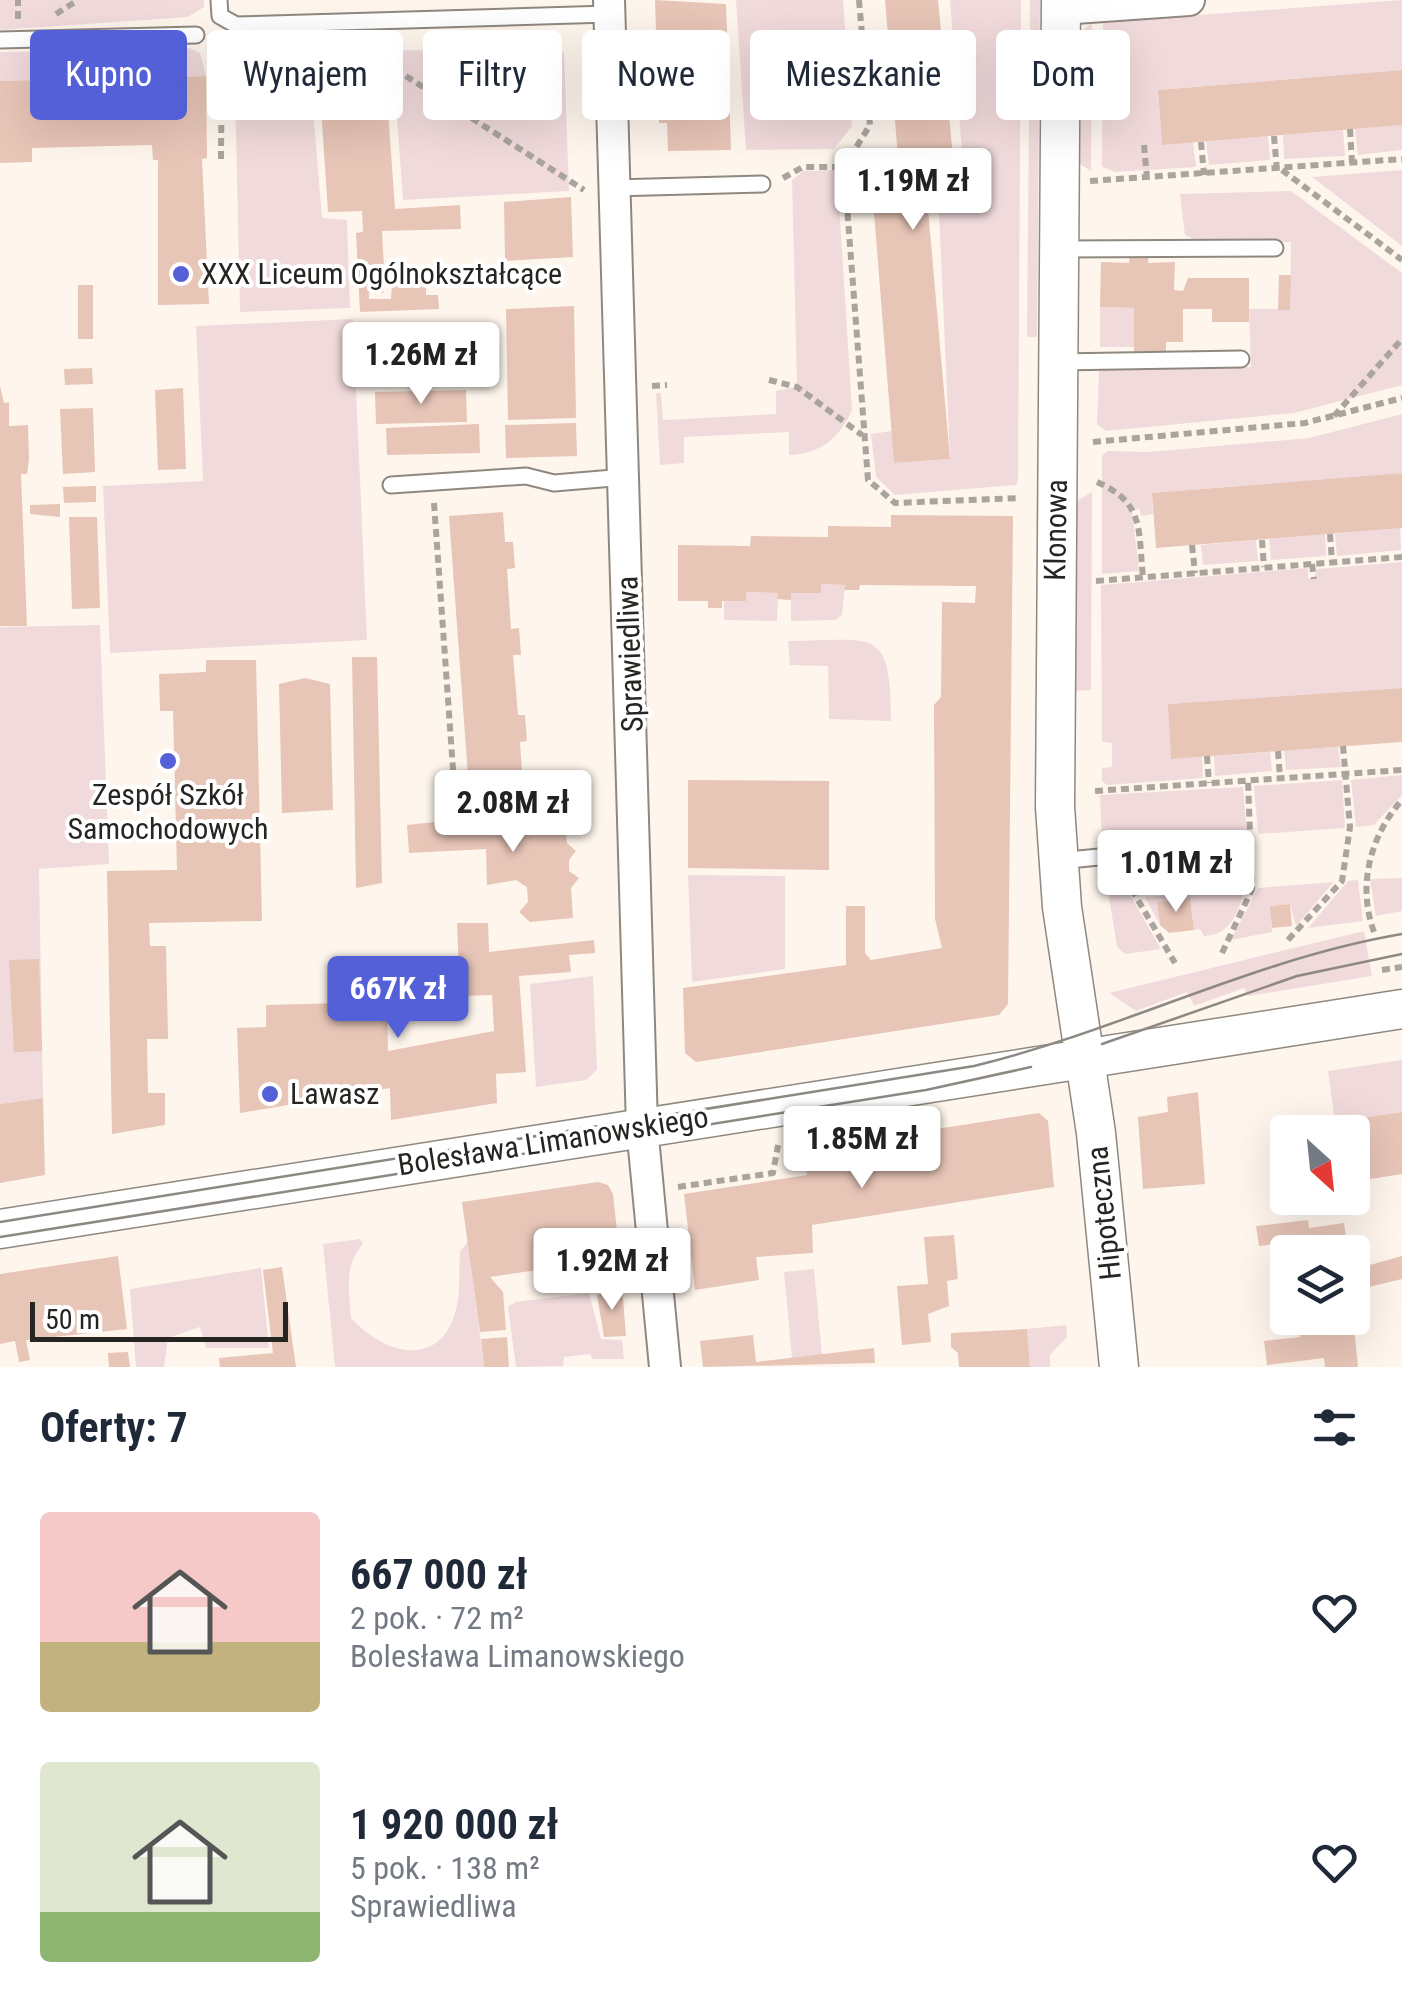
<!DOCTYPE html>
<html lang="pl">
<head>
<meta charset="utf-8">
<style>
  body { margin:0; font-family:"Roboto Condensed",sans-serif; background:#f6f6f7; color:#1f2937; height:100vh; display:flex; flex-direction:column; font-size:38px; white-space:nowrap }
  * { box-sizing:border-box; margin:0 }
  p { font-size:32px; color:#747a83 }
  .icon { flex:none; width:55px; height:55px; fill:none; stroke:currentColor; stroke-width:2; stroke-linecap:round; stroke-linejoin:round }
  .map { position:relative; height:1367px; overflow:hidden }
  .drawer { display:flex; flex-direction:column; background:#fff; flex:1 }
  .drawer>* { flex:none }
  .top-card { position:absolute; left:30px; top:30px; width:1342px; height:90px; display:flex; gap:20px }
  .needle { width:65px; rotate:153deg }
  .fabs { position:absolute; left:1270px; top:1115px; display:grid; gap:20px }
  .fabs a { display:grid; place-items:center; width:100px; height:100px; border-radius:10px; background:#fff; box-shadow:0 10px 40px #0002; font-size:50px }
  .scale { position:absolute; left:30px; bottom:25px; width:258px; box-sizing:border-box; padding-left:10px; border:5px solid #272521; border-top:0; font-size:28px; line-height:35px; white-space:nowrap; color:#272521; -webkit-text-stroke:8px #fff; paint-order:stroke }
  .price { position:absolute; translate:-50% -85px; padding:0 22px; border-radius:10px; background:#fff; color:#222; font-size:32px; line-height:65px; filter:drop-shadow(0 2px 5px #0008) }
  .price::after { content:''; position:absolute; left:50%; top:60px; width:30px; height:22px; margin-left:-15px; background:inherit; clip-path:polygon(0 0,100% 0,50% 100%) }
  .price.active { background:#5460d7; color:#fff }
  ul { padding:0; list-style:none }
  li { display:flex; align-items:center; gap:30px; height:250px; padding:0 40px }
  li span { display:grid; place-items:center; flex:none; width:280px; height:200px; border-radius:10px; color:#555 }
  li>.icon { margin-inline-start:auto }
  span .icon { width:120px; height:120px; fill:#fffc; stroke-width:1 }
  li b { font-size:42px }
  h2 { display:flex; justify-content:space-between; align-items:center; height:120px; padding:0 40px; font-size:42px }
  .pill { padding:0 35px; border-radius:10px; background:#fff; box-shadow:0 10px 40px #0002; font-size:35px; line-height:90px }
  .pill.active { background:#5460d7; color:#fff }
  .map>svg:first-child { display:block }
  .green { fill:#f1dadc }
  .building { fill:#e7c5b7 }
  .lines { fill:none; stroke-linecap:round; stroke-linejoin:round }
  .service-casing { stroke:#8f887f; stroke-width:19 }
  .minor-casing { stroke:#8f887f; stroke-width:34 }
  .tertiary-casing { stroke:#8f887f; stroke-width:41 }
  .path { stroke:#aaa49d; stroke-width:6; stroke-dasharray:8 5; stroke-linecap:butt }
  .service { stroke:#fff; stroke-width:15 }
  .minor { stroke:#fff; stroke-width:30 }
  .tertiary { stroke:#fff; stroke-width:38 }
  .tram { stroke:#8d8882; stroke-width:2.5 }
  .poi-dot { fill:#5460d7; stroke:#fff; stroke-width:4 }
  .labels { text-anchor:middle; stroke-width:8; stroke-linejoin:round; paint-order:stroke }
  .poi-label { font-size:30px; fill:#272521; stroke:#fff; text-anchor:start }
  .street-label { font-size:30px; fill:#272521; stroke:#fff }
</style>
</head>
<body>
<div class="map">
<svg width="1402" height="1367" viewBox="0 0 1402 1367">
  <rect width="100%" height="100%" fill="#fef6ed"/>
  <path class="green" d="M0 0H204V7L188 17 0 30Z
    M736 0H843L852 126 834 149 746 150Z
    M950 0H1021L1018 480 1016 485 895 495 876 477 871 434 892 431 894 463 950 459 937 167 963 164Z
    M1030 0H1040L1037 337H1027Z
    M1402 0V70L1158 90 1162 144 1193 142 1196 167 1115 172 1102 167 1103 22Z
    M1092 23 1091 171 1080 164 1081 31Z
    M189 48 200 53 206 76 114 78V57L124 49Z
    M392 50 564 52 569 191 403 200Z
    M56 51 65 59 66 79 0 81V52Z
    M311 85 322 218 347 220 350 308 240 312 235 87Z
    M1402 125V150L1358 155 1355 129Z
    M1343 130 1345 156 1284 159 1283 135Z
    M1268 136 1270 160 1209 165 1206 141Z
    M837 170 852 410C840 438 820 454 789 455V432L684 437V463L660 465 656 393H661L663 420 776 414V391L797 387 792 180 803 171Z
    M1402 170V246L1312 177Z
    M1291 191 1402 273V385L1294 413 1106 431 1097 424 1099 369 1251 367 1249 309H1290L1291 242H1200L1185 235 1180 194Z
    M1100 307 1134 308V347H1100Z
    M353 319 367 640 110 653 103 486 203 481 196 326Z
    M1402 414V473L1152 493 1153 514 1141 516 1140 509 1132 510 1139 571 1102 574V456L1107 451 1148 452 1309 438Z
    M1092 492 1091 690 1075 691 1077 501Z
    M1400 528 1401 550 1337 556 1335 534Z
    M1325 534 1326 556 1271 560 1269 539Z
    M1256 540 1258 561 1203 565 1201 545Z
    M1402 562V688L1169 704 1171 758 1202 757 1203 778 1107 785 1102 781V768L1112 767V743L1102 742 1101 585 1308 568V578L1314 579 1317 569Z
    M821 584 845 585 842 615 835 620 791 621V593H820Z
    M746 592 778 593 777 621 724 620V601H745Z
    M100 625 109 864 39 869 43 1098 0 1104V627Z
    M788 641C874 641 891 624 891 721L829 719 828 666 790 665Z
    M1338 747 1341 767 1286 770 1284 750Z
    M1270 752 1272 771 1215 776 1214 756Z
    M1402 775V795L1374 825 1356 827 1351 780Z
    M1342 780 1345 828 1258 834 1254 786Z
    M1243 787 1247 835 1102 843 1100 795Z
    M1104 866 1117 872 1161 949 1125 954 1117 947Z
    M688 875 785 876V969L692 982Z
    M1402 878V911L1376 916 1370 879Z
    M1358 880 1363 921 1308 928 1348 881Z
    M1334 882 1296 926 1290 904 1271 906 1272 932 1231 940 1258 888Z
    M1246 889C1236 913 1233 934 1204 936L1200 929 1194 930 1190 898 1157 902 1160 925 1145 897Z
    M1364 931 1372 976 1248 996 1244 988 1194 1006 1187 992 1136 1011 1109 993Z
    M593 976 597 1070 586 1080 536 1087 530 984Z
    M1402 1060V1112L1335 1122 1328 1071Z
    M360 1239 363 1244C344 1265 349 1290 351 1318 391 1361 448 1367 458 1299 460 1283 459 1267 460 1251L468 1242 484 1367H335L323 1244Z
    M261 1268 269 1348H206L200 1327 168 1338 164 1367H136L130 1289Z
    M814 1269 822 1355 792 1358 784 1272Z
    M589 1293 601 1339 622 1340 624 1359H593L590 1354 564 1357 563 1366 516 1367 508 1307 515 1302Z
    M1066 1325 1067 1337 1050 1355V1367H1030L1027 1329Z"/>
  <path class="building" d="M655 0 726 4 731 150 668 151 667 123H659Z
    M885 0H938L953 157 926 158 924 164 950 459 894 463 870 163 897 161 898 157Z
    M111 69V79L206 76 207 158 202 159 209 304 158 305V160H153L152 145 32 148V162L0 163V81L69 79V70Z
    M1402 70V125L1162 145 1158 90Z
    M387 96 395 209 460 205 461 229 382 231 385 284 383 293 369 292V299H391L392 283H426V295H438L439 309 360 312 356 233 363 232 362 211 328 212 321 108Z
    M571 197 573 257 505 261 504 202Z
    M1130 252H1149L1148 263 1175 262 1174 290 1183 291 1188 278H1249V322H1212V309H1183V342H1166V354L1134 355V308L1100 307 1101 262 1129 263Z
    M1279 275H1291L1290 310H1278Z
    M78 285H93V339H78Z
    M574 306 576 418 508 420 506 309Z
    M92 368 93 384 65 385 64 369Z
    M0 386 4 403 9 402V426L28 425 29 459 27 474H21L27 626H0Z
    M183 388 186 469 158 470 155 390Z
    M466 390 467 422 376 424 375 392Z
    M93 408 95 472 63 474 60 409Z
    M576 423 577 456 506 458 505 425Z
    M479 424 480 453 387 455 386 428Z
    M1402 473V528L1156 548 1152 493Z
    M96 486V502L64 503 63 487Z
    M60 504V517L30 514V505Z
    M503 512 505 542H513L515 568 507 569 511 629 519 628 521 655H513L518 715H525L527 741 520 742 522 772 468 776 449 516Z
    M891 515 1013 516 1008 1004 999 1015 696 1062 685 1053 683 988 846 965V906H865V953L871 960 942 948 935 919 934 705 941 697 942 602 975 603 976 586 860 585 859 590H844L845 585 821 584V593H791V600L777 599 778 593 746 592V601H722V608H708V601H678V545L750 546 751 536 828 537V526L891 527Z
    M69 517H97L100 608 72 609Z
    M352 657H377L382 883 356 888Z
    M206 660H256L262 921 149 923 150 946H166L168 1039H147L148 1093H165V1125L112 1134 107 871 177 870 173 711H160L159 674 206 672Z
    M305 678 330 684 333 810 282 813 279 684Z
    M1402 688V742L1171 759 1168 704Z
    M688 780 829 781V870L688 868Z
    M559 805 569 813 564 817 567 843 576 851 569 860V871L579 878 571 888 573 918 530 922 519 912 528 902 527 887 516 880 487 885 486 849 409 853 407 825 555 809Z
    M1190 898 1194 930 1169 933 1160 925 1157 902Z
    M1290 904 1292 926 1272 928 1270 906Z
    M457 923H488L489 952 594 940 595 953 569 955 571 972 519 976 526 1072 496 1074 497 1103 391 1120 390 1088 240 1113 237 1028 266 1027V1005L387 1002 388 1051 494 1031 492 995 460 996Z
    M39 959 42 1051 14 1052 9 960Z
    M1198 1092 1205 1184 1143 1189 1138 1117 1168 1112 1167 1097Z
    M43 1098 45 1175 0 1183V1104Z
    M1402 1112V1174L1352 1182V1132H1336L1335 1122Z
    M1039 1113 1048 1121 1054 1187 812 1225 813 1253 756 1257 759 1280 695 1290 684 1194 807 1175 803 1150Z
    M598 1182 608 1185 613 1194 620 1258 490 1277 503 1292 506 1330 480 1332 462 1202Z
    M1308 1220 1309 1228 1344 1223 1348 1252H1288V1280L1280 1281 1275 1244 1259 1246 1256 1226Z
    M954 1235 958 1279 947 1281 949 1306 928 1314 931 1342 902 1345 897 1286 928 1284 924 1237Z
    M118 1256 127 1329 26 1340 30 1360 19 1362 15 1341 0 1344V1274Z
    M1402 1256V1279L1352 1291V1270Z
    M282 1267 296 1367H220L219 1358 273 1353 263 1270Z
    M622 1286 626 1336 604 1337 597 1295Z
    M1352 1306 1358 1367H1325L1324 1358 1267 1365 1264 1341 1300 1337 1298 1318H1352Z
    M1027 1329 1030 1367H959L958 1353 951 1347V1333Z
    M753 1335 756 1362 874 1348 875 1363 703 1367 700 1341Z
    M507 1337 509 1367H484L481 1339Z
    M128 1352 130 1367H109L108 1353Z"/>
  <g class="lines">
    <g class="service-casing">
      <path id="service" d="M219 0 220 16 236 25 609 14
        M0 40 196 35
        M613 188 762 184
        M1059 249 1275 248
        M1058 362 1241 359
        M391 485 526 476 554 483 625 477
        M1058 861 1130 854"/>
    </g>
    <g class="minor-casing">
      <path id="minor" d="M609 0 642 1127 665 1367
        M1061 9 1189 0"/>
    </g>
    <g class="tertiary-casing">
      <path id="tertiary" d="M1061 0 1055 807 1062 907 1096 1133 1119 1367
        M0 1229 1402 1009"/>
    </g>
    <path class="path" d="M859 0 870 125 844 167 868 480 895 503 1019 498
      M56 14 78 0
      M18 19V0
      M362 48 584 190
      M1350 129 1352 163
      M1274 136 1277 170
      M1201 142 1204 175
      M1144 145 1147 178
      M221 159 222 41
      M1282 170 1402 260
      M783 178 803 167H844
      M1090 181 1402 159
      M769 380 797 387 862 435
      M652 386 667 385
      M1334 416 1402 339
      M1093 442 1305 423 1402 398
      M1097 482C1145 503 1138 530 1143 577
      M434 503 455 797
      M1330 534 1332 562
      M1262 540 1264 567
      M1192 545 1195 573
      M1312 564 1314 579
      M1096 581 1402 557
      M1278 751 1280 778
      M1207 756 1209 783
      M1095 791 1402 770
      M1125 878 1175 963
      M1374 932C1357 886 1370 836 1402 800
      M1288 940 1342 881 1350 827 1343 746
      M1222 953 1252 889 1248 780
      M1382 970 1402 967
      M678 1187 773 1173 778 1145"/>
    <use href="#service" class="service"/>
    <use href="#minor" class="minor"/>
    <use href="#tertiary" class="tertiary"/>
    <path class="tram" d="M1102 1044 1297 976 1402 954
      M0 1222 974 1066C1119 1031 1254 959 1402 934
      M0 1237 926 1090 1031 1067"/>
  </g>
  <g class="poi-dot">
    <circle cx="181" cy="274" r="10"/>
    <circle cx="168" cy="761" r="10"/>
    <circle cx="270" cy="1094" r="10"/>
  </g>
  <g class="labels">
    <g class="poi-label">
      <text x="201" y="284">XXX Liceum Ogólnokształcące</text>
      <text x="168" y="805" text-anchor="middle">Zespół Szkół<tspan x="168" dy="34">Samochodowych</tspan></text>
      <text x="290" y="1104">Lawasz</text>
    </g>
    <g class="street-label">
      <text transform="translate(1056 530) rotate(-89)" y="10">Klonowa</text>
      <text transform="translate(630 654) rotate(-92)" y="10">Sprawiedliwa</text>
      <text transform="translate(553 1141) rotate(-9)" y="10">Bolesława Limanowskiego</text>
      <text transform="translate(1104 1213) rotate(-96)" y="10">Hipoteczna</text>
    </g>
  </g>
</svg>
<div class="fabs">
<a><svg class="needle" viewBox="-14 -14 28 28"><path d="M0-13l5 13h-10z" fill="#e53935"/><path d="M0 13l5-13h-10z" fill="#747a83"/></svg></a>
<a><svg class="icon" aria-label="layers" viewBox="0 0 24 24"><path d="M12 4l9 5-9 5-9-5zM3 14l9 5 9-5"/></svg></a>
</div>
<div class="scale">50 m</div>
<b class="price" style="left:913px;top:233px">1.19M zł</b>
<b class="price" style="left:421px;top:407px">1.26M zł</b>
<b class="price" style="left:513px;top:855px">2.08M zł</b>
<b class="price" style="left:1176px;top:915px">1.01M zł</b>
<b class="price active" style="left:398px;top:1041px">667K zł</b>
<b class="price" style="left:862px;top:1191px">1.85M zł</b>
<b class="price" style="left:612px;top:1313px">1.92M zł</b>
<div class="top-card">
<a class="pill active">Kupno</a>
<a class="pill">Wynajem</a>
<a class="pill">Filtry</a>
<a class="pill">Nowe</a>
<a class="pill">Mieszkanie</a>
<a class="pill">Dom</a>
</div>
</div>
<section class="drawer">
<h2>Oferty: 7<svg class="icon" aria-label="filters" viewBox="0 0 24 24"><path d="M4 7h16M4 17h16"/><circle cx="9" cy="7" r="2"/><circle cx="15" cy="17" r="2"/></svg></h2>
<ul>
<li><span style="background:linear-gradient(#f6c9c9 65%,#c2b280 0)"><svg class="icon" aria-label="home" viewBox="0 0 24 24"><path d="M3 11l9-7 9 7M6 9v11h12V9"/></svg></span><div><b>667 000 zł</b><p>2 pok. · 72 m²</p><p>Bolesława Limanowskiego</p></div><svg class="icon" aria-label="heart" viewBox="0 0 24 24"><path d="M12 20l-8-8c-3-5 5-10 8-4 3-6 11-1 8 4z"/></svg></li>
<li><span style="background:linear-gradient(#dfe7d0 75%,#8fb573 0)"><svg class="icon" aria-label="home" viewBox="0 0 24 24"><path d="M3 11l9-7 9 7M6 9v11h12V9"/></svg></span><div><b>1 920 000 zł</b><p>5 pok. · 138 m²</p><p>Sprawiedliwa</p></div><svg class="icon" aria-label="heart" viewBox="0 0 24 24"><path d="M12 20l-8-8c-3-5 5-10 8-4 3-6 11-1 8 4z"/></svg></li>
</ul>
</section>
</body>
</html>
